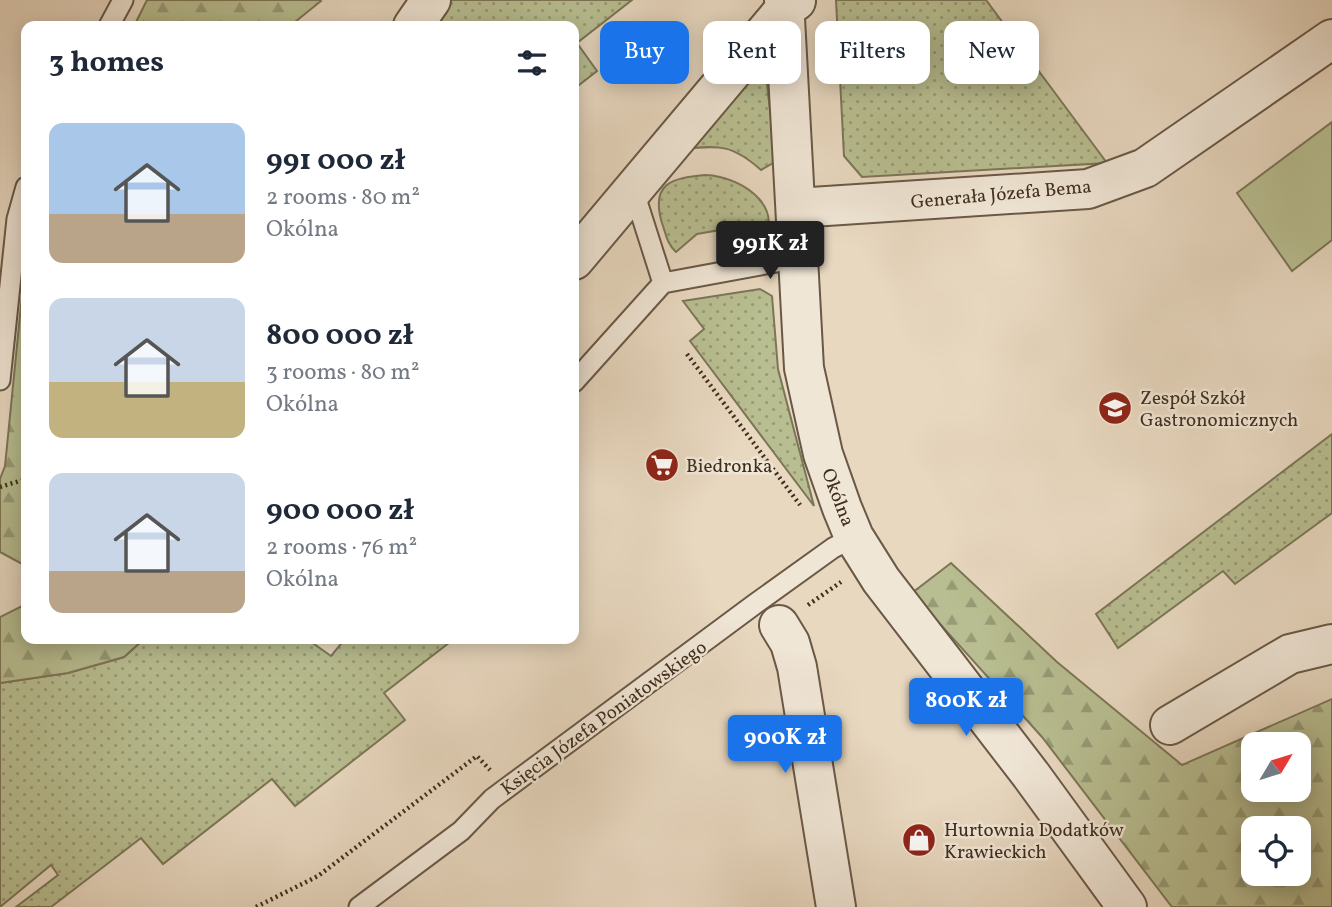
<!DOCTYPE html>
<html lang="en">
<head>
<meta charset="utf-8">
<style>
  body { margin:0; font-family:Vollkorn,serif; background:#f2f2f3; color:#1f2937; height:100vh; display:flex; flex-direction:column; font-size:26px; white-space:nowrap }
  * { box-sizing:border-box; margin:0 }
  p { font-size:23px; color:#747a83 }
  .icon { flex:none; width:38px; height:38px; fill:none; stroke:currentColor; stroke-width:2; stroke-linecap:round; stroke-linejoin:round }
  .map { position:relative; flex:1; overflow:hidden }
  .panel { position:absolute; left:21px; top:21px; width:558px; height:623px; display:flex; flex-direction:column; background:#fff; border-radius:14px; box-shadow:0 4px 18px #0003 }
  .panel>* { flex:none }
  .guide { position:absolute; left:600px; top:21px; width:626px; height:63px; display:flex; gap:14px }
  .needle { width:46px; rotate:52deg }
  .buttons { position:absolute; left:1241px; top:732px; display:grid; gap:14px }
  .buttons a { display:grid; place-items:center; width:70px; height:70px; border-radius:14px; background:#fff; box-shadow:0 4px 18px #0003; font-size:35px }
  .price { position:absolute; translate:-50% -60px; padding:0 16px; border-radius:7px; background:#1a73e8; color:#fff; font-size:23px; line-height:46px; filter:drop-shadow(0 2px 4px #0008) }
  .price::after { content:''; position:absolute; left:50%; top:42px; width:21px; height:16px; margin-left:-10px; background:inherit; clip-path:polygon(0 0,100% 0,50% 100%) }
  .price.current { background:#222; color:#fff }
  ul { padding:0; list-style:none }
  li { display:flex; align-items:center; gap:21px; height:175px; padding:0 28px }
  li span { display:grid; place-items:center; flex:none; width:196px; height:140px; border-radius:14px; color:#555 }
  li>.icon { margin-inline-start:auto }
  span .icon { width:84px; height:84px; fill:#fffc; stroke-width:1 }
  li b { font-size:30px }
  h2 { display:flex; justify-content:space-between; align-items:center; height:84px; padding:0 28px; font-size:30px }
  .tag { padding:0 24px; border-radius:14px; background:#fff; box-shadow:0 4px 18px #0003; font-size:24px; line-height:63px }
  .tag.current { background:#1a73e8; color:#fff }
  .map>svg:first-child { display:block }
  .green { fill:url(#green-dots); stroke:#7c7657; stroke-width:2 }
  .forest { fill:url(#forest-firs); stroke:#7c7657; stroke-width:2; fill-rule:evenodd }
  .pitch { fill:#b8be91; stroke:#7c7657; stroke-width:2 }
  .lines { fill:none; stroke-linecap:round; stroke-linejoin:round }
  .service-casing { stroke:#6a5846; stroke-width:23 }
  .minor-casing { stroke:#6a5846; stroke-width:42 }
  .path { stroke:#402e1d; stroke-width:4.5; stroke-dasharray:2 3.5; stroke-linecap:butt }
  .service { stroke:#f0e6d6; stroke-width:19 }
  .minor { stroke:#f0e6d6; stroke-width:38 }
  .labels { text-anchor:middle; stroke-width:5; stroke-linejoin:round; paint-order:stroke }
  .street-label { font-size:19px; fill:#402e1d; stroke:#f0e6d6 }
  .poi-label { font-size:19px; fill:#402e1d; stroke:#f0e6d6; text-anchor:start }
</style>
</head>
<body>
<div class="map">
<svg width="1332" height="907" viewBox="0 0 1332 907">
  <defs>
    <pattern id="green-dots" width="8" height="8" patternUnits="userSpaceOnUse" patternTransform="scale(1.75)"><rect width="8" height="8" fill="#b8be91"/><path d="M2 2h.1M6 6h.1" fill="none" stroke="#979b76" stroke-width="1.8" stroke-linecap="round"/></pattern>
    <pattern id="forest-firs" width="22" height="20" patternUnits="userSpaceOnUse" patternTransform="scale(1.75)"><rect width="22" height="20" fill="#b8be91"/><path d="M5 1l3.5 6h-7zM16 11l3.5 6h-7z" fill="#979b76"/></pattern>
  </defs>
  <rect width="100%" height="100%" fill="#e8d8c0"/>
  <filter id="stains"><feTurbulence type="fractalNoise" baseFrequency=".00286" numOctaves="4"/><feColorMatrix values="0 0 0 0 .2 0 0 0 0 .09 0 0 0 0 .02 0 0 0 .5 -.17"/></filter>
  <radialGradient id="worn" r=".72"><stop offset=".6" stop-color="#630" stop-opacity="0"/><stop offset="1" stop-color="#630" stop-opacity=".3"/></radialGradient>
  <path class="green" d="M447 0H632L577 43 597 71 574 89V26H428Z
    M836 0H986L1107 163 862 177 844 156Z
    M764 61 776 158 773 163 761 170C733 145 720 145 684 149Z
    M705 175C744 176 794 213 754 250L749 225 697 234 676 252C667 244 666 234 662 223 650 183 672 178 705 175Z
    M760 289 772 296 778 369 814 506 690 341 704 329 683 301Z
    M1332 434V513L1235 584 1223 571 1118 648 1096 614Z
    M144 639H307L331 656 345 639H454L384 693 405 720 295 806 272 779 163 864 141 838 51 907H16L58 875 51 865 0 907V683L68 673 124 657Z"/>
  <path class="forest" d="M147 0H320L321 1 290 26H134Z
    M26 255V566L0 552V479L5 466Z
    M951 563 1057 662 1182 765 1332 699V907H1172L1042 737 912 593ZM1253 744H1298V789H1253ZM1253 828H1298V873H1253Z
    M26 604V639H144L124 657 68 673 0 683V617Z"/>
  <path class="pitch" d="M1332 122V240L1292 271 1237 193Z"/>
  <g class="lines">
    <g class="service-casing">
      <path id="service" d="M109 26 123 0
        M633 189 663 283
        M0 380 17 219 26 187
        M574 382 663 283 798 258
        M359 907 461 831 492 799 755 604 833 548 854 537"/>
    </g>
    <g class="minor-casing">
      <path id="minor" d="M784 0 804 368 823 454 842 508 854 537 881 580 1031 775 1127 907
        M413 26 431 0
        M796 208 1088 189 1145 168 1332 39
        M574 260 785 9 796 1
        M779 625 790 643 797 667 836 907
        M1170 725 1290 654 1332 644"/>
    </g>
    <path class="path" d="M687 354 800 505
      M0 487 26 479
      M808 605 841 582
      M256 907 318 876 477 756 490 770"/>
    <use href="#service" class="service"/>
    <use href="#minor" class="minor"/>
  </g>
  <defs>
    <g id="school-disc" transform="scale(1.75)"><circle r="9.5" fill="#8f2418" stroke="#f0e6d6"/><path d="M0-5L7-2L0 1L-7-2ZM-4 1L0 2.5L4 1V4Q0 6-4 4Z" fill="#fff"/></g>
    <g id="supermarket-disc" transform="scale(1.75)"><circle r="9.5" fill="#8f2418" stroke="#f0e6d6"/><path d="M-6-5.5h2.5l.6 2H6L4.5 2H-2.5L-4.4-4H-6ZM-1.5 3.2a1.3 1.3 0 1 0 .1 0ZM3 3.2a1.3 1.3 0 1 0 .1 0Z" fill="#fff"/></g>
    <g id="shop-disc" transform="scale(1.75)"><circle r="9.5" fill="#8f2418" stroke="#f0e6d6"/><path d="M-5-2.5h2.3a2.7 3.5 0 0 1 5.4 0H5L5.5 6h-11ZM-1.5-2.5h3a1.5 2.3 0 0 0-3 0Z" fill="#fff"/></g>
  </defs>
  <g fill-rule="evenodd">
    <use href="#school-disc" x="1115" y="408"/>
    <use href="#supermarket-disc" x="662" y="465"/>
    <use href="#shop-disc" x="919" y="840"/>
  </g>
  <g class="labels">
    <g class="street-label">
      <text transform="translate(1001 193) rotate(-5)" y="7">Generała Józefa Bema</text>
      <text transform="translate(839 497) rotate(69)" y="7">Okólna</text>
      <text transform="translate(603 717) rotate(-36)" y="7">Księcia Józefa Poniatowskiego</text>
    </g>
    <g class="poi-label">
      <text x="1140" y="404">Zespół Szkół<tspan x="1140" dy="22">Gastronomicznych</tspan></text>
      <text x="686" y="472">Biedronka</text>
      <text x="944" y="836">Hurtownia Dodatków<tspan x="944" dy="22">Krawieckich</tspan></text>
    </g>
  </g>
  <rect width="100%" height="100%" filter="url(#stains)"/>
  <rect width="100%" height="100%" fill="url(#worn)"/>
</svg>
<div class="buttons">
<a><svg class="needle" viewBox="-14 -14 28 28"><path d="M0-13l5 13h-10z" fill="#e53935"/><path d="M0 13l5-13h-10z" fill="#747a83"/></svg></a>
<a><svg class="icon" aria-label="locate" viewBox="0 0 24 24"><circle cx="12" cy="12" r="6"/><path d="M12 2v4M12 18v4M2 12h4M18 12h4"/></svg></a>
</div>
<b class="price current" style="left:770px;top:281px">991K zł</b>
<b class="price" style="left:966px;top:738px">800K zł</b>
<b class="price" style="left:785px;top:775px">900K zł</b>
<div class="guide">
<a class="tag current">Buy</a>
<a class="tag">Rent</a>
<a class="tag">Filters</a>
<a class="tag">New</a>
</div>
<section class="panel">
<h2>3 homes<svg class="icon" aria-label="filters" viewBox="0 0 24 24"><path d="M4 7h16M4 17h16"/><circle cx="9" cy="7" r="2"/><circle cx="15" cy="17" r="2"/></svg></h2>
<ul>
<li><span style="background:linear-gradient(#a9c7e8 65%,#b9a48a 0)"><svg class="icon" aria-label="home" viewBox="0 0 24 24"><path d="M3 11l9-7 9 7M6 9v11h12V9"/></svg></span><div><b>991 000 zł</b><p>2 rooms · 80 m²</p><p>Okólna</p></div></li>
<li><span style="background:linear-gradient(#c9d6e8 60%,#c2b280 0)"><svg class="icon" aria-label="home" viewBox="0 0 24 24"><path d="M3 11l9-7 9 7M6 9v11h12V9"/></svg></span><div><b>800 000 zł</b><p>3 rooms · 80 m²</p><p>Okólna</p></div></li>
<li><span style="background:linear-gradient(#c9d6e8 70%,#b9a48a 0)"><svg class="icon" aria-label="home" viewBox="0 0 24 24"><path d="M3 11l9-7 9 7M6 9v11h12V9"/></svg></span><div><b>900 000 zł</b><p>2 rooms · 76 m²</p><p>Okólna</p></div></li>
</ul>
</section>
</div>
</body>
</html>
